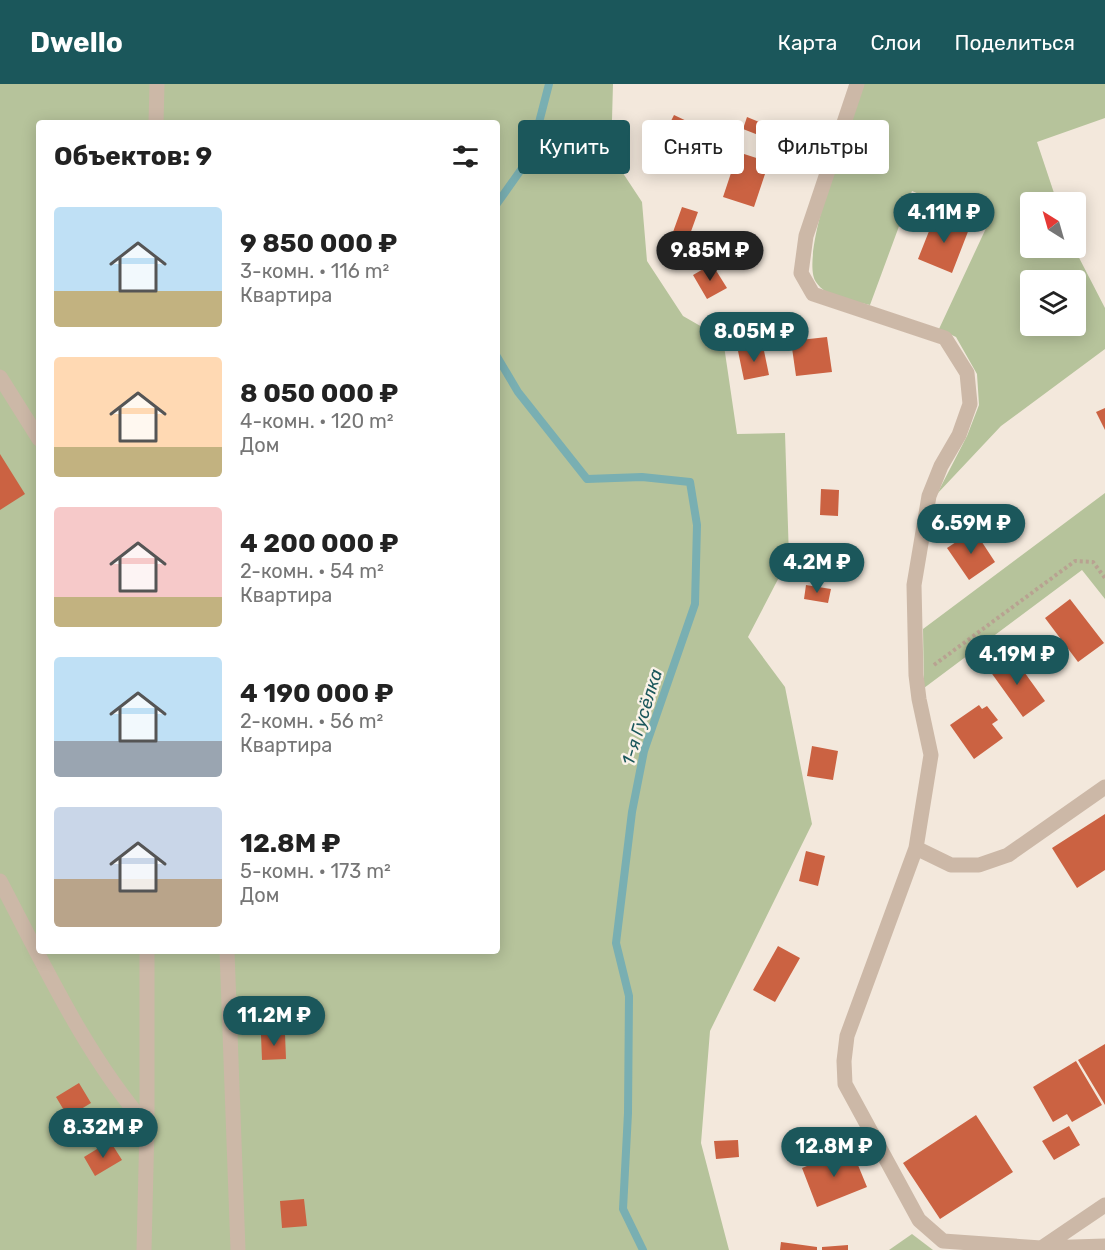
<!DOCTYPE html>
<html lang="ru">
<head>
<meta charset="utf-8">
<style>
  body { margin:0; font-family:Rubik,sans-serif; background:#f2f2f2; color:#222; height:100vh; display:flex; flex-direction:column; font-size:22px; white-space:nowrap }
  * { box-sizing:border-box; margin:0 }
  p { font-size:20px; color:#767676 }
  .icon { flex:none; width:33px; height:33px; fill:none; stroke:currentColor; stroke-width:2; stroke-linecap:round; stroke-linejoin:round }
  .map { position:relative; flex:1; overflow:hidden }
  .drawer { position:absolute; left:36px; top:36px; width:464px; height:834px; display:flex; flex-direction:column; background:#fff; border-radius:6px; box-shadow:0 3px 15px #0003 }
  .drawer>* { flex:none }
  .top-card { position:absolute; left:518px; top:36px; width:496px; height:54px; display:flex; gap:12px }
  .needle { width:39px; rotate:323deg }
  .controls { position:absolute; left:1020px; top:108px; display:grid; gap:12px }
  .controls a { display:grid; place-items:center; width:66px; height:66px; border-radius:6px; background:#fff; box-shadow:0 3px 15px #0003; font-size:30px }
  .price { position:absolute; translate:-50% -51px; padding:0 14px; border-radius:21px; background:#1b575b; color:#fff; font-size:20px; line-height:39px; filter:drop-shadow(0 2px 3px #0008) }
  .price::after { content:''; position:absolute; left:50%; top:36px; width:18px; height:14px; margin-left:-9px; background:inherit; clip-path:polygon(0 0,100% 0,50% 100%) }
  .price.selected { background:#222; color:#fff }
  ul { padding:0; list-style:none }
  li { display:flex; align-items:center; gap:18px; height:150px; padding:0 18px }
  li span { display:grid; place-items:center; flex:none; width:168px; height:120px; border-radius:6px; color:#555 }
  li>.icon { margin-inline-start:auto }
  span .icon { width:72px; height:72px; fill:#fffc; stroke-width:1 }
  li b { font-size:26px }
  h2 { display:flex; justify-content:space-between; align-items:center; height:72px; padding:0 18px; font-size:26px }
  .tag { padding:0 21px; border-radius:6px; background:#fff; box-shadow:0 3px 15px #0003; font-size:21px; line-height:54px }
  .tag.selected { background:#1b575b; color:#fff }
  header { display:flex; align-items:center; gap:36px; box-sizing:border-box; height:84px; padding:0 30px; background:#1b575b; color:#fff }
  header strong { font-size:28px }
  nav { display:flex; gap:33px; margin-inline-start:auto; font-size:21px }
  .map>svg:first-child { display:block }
  .green { fill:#b6c39b; fill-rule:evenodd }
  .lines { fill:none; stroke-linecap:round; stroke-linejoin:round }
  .stream { stroke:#79afb2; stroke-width:8 }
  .building { fill:#cb6242 }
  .path { stroke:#b8a291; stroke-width:4; stroke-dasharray:3 3; stroke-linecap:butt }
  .minor { stroke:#ccb8a7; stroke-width:15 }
  .labels { text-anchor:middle; stroke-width:5; stroke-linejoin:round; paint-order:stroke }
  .water-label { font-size:18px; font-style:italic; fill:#1b575b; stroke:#faf2e8 }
</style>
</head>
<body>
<header>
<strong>Dwello</strong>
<nav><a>Карта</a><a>Слои</a><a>Поделиться</a></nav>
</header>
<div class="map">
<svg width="1105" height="1166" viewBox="0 0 1105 1166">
  <rect width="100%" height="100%" fill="#f3e8dc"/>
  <path class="green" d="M0 0H613L611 71 642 118 647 177 683 232 723 255 737 350 785 349 789 474 748 553 785 603 812 740 710 947 701 1059 729 1166H0ZM39 39H496V867H39Z
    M864 0H1105V34L1037 58 1057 118H1030V164H1074L1105 224V265L1001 342 937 410 967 352 979 321 977 290 956 253 939 245 988 140 912 107 870 221C854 217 826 214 816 198 798 172 852 33 864 0ZM1030 196H1076V242H1030Z
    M1105 409V515L1082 486 924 604 923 545Z
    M912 1150 933 1166H889Z"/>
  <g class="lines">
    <path class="stream" d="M496 121 530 73 549 0
      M496 271 518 308 587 395 642 393 690 398 697 441 695 520 644 667 632 728 616 859 629 912 628 1029 623 1125 643 1166"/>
  </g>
  <path class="building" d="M674 31 712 49 698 77 660 59Z
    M747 33 776 45 771 56 743 45Z
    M738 68 769 78 754 123 723 113Z
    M682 123 698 128 689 153 673 148Z
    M935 132 969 145 952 189 918 175Z
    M712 180 727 204 707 215 693 191Z
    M827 253 832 288 796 292 791 257Z
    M763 262 769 291 744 296 738 267Z
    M1105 324V346L1096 328Z
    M0 370 25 410 0 426Z
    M821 405 839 406 838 432 820 431Z
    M974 446 995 478 969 496 947 464Z
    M806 501 831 505 828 519 804 515Z
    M1070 515 1104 559 1078 578 1045 534Z
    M1012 571 1045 617 1023 633 990 587Z
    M979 621 982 625 987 622 998 636 992 640 1003 654 974 675 950 641Z
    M812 662 838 667 833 696 807 692Z
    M1105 730V786L1077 804 1052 764Z
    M806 767 825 772 818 802 799 797Z
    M778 862 800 874 775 918 753 906Z
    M285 950 286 975 262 976 261 951Z
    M1105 960V1021L1078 976Z
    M1076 977 1102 1021 1072 1038 1067 1030 1053 1038 1033 1003Z
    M79 999 91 1019 68 1033 56 1013Z
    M976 1031 1013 1088 940 1135 903 1079Z
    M1069 1042 1080 1061 1054 1076 1042 1057Z
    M738 1056 739 1073 716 1075 714 1057Z
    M110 1057 122 1076 95 1092 84 1073Z
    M851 1064 867 1103 817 1123 802 1084Z
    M304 1115 307 1142 282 1144 280 1117Z
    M781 1158 817 1163V1166H780Z
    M848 1161V1166H822V1163Z"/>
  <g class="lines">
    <path class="path" d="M934 581 1075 477 1093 478 1105 494"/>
    <path class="minor" d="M857 0 806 152 801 189 813 210 945 254 967 289 970 320 959 351 941 382 929 412 914 501 916 591 919 615 931 671 916 764 847 952 844 977 845 1000 919 1136 943 1157 1041 1164 1105 1162
      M156 39 157 0
      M0 293 39 355
      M916 764 951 781H979L1008 771 1105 703
      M0 797C44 881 85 970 147 1042
      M227 867 238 1166
      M1043 1163 1105 1121
      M144 1166 147 1042V867"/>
  </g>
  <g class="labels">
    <g class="water-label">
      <text transform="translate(642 633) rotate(-73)" y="6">1-я Гусёлка</text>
    </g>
  </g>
</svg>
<div class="controls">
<a><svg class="needle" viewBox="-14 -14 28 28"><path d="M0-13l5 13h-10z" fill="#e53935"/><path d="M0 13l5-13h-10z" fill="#767676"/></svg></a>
<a><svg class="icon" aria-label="layers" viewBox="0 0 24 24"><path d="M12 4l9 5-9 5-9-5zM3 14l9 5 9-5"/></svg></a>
</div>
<b class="price" style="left:944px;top:160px">4.11M ₽</b>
<b class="price selected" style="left:710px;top:198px">9.85M ₽</b>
<b class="price" style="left:754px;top:279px">8.05M ₽</b>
<b class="price" style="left:971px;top:471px">6.59M ₽</b>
<b class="price" style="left:817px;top:510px">4.2M ₽</b>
<b class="price" style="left:1017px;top:602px">4.19M ₽</b>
<b class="price" style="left:274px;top:963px">11.2M ₽</b>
<b class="price" style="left:103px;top:1075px">8.32M ₽</b>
<b class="price" style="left:834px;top:1094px">12.8M ₽</b>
<div class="top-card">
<a class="tag selected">Купить</a>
<a class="tag">Снять</a>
<a class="tag">Фильтры</a>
</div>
<section class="drawer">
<h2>Объектов: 9<svg class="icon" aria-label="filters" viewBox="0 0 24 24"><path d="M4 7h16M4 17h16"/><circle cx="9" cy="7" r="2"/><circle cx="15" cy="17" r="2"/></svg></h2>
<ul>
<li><span style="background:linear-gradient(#bfe0f5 70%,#c2b280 0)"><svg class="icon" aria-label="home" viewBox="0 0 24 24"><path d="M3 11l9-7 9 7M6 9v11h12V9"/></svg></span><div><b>9 850 000 ₽</b><p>3-комн. · 116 m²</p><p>Квартира</p></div></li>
<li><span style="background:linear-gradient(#ffd9b3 75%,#c2b280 0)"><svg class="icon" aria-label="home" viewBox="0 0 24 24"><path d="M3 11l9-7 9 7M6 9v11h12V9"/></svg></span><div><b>8 050 000 ₽</b><p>4-комн. · 120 m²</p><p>Дом</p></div></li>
<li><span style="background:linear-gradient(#f6c9c9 75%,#c2b280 0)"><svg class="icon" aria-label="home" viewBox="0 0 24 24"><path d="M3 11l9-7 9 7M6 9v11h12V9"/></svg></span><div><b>4 200 000 ₽</b><p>2-комн. · 54 m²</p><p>Квартира</p></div></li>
<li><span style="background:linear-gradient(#bfe0f5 70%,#9aa5b1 0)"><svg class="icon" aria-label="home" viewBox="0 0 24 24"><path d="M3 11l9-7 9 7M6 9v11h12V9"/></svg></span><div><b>4 190 000 ₽</b><p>2-комн. · 56 m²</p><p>Квартира</p></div></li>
<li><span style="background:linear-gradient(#c9d6e8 60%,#b9a48a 0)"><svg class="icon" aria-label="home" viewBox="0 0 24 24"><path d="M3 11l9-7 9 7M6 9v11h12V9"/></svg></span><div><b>12.8M ₽</b><p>5-комн. · 173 m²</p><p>Дом</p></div></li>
</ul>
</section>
</div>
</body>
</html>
